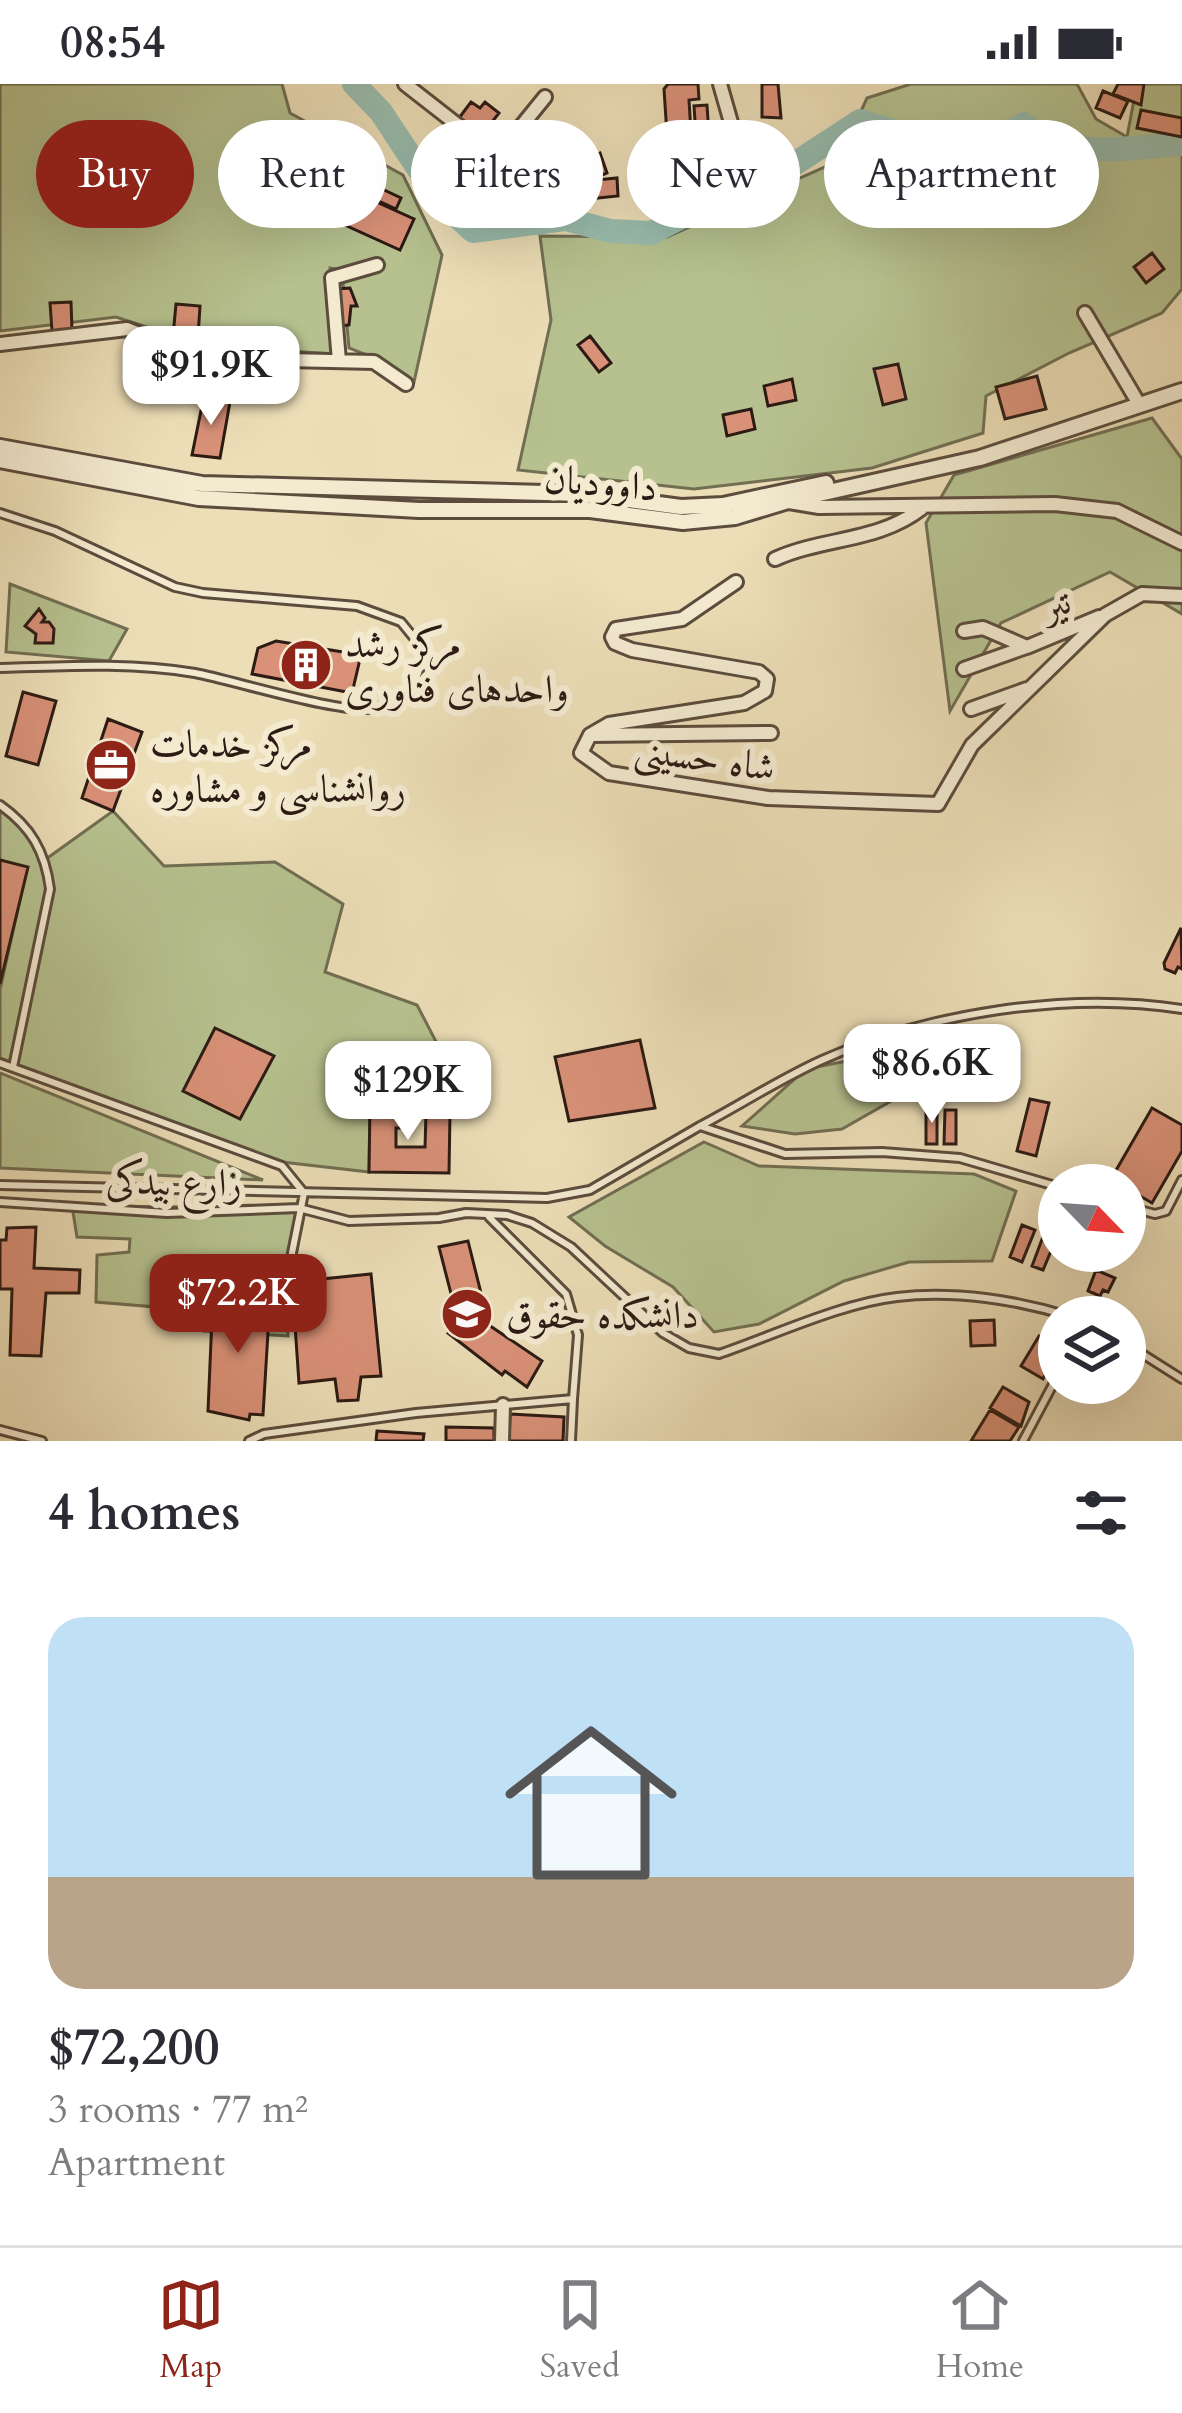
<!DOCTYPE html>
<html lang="en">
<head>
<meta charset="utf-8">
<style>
  body { margin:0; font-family:Cardo,Amiri,serif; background:#f7f7f7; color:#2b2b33; height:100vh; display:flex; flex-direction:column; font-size:45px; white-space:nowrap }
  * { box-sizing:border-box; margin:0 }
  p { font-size:39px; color:#7c7c81 }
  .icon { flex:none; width:66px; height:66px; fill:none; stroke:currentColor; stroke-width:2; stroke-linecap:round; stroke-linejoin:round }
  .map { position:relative; height:1357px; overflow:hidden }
  .panel { display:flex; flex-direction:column; background:#fff; flex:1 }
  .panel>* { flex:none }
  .top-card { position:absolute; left:36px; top:36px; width:1110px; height:108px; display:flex; gap:24px }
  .needle { width:78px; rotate:115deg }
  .controls { position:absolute; left:1038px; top:1080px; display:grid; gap:24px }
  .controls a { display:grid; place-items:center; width:108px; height:108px; border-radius:50%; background:#fff; box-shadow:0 12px 48px #0002; font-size:60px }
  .price { position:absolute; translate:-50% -102px; padding:0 27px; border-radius:24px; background:#fff; color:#222; font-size:39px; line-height:78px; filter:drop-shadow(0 3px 6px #0008) }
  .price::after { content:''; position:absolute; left:50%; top:72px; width:36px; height:27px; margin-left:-18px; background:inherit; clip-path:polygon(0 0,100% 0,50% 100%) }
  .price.active { background:#8f2418; color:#fff }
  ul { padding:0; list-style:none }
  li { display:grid; align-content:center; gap:24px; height:636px; padding:0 48px }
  li span { display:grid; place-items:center; height:372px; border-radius:36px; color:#555 }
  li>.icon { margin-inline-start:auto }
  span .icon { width:216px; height:216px; fill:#fffc; stroke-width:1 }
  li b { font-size:51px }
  h2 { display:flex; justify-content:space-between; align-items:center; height:144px; padding:0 48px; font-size:51px }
  .pill { padding:0 42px; border-radius:54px; background:#fff; box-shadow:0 12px 48px #0002; font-size:42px; line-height:108px }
  .pill.active { background:#8f2418; color:#fff }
  .status { display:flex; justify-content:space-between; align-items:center; height:84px; padding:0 60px; background:#fff; direction:ltr }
  .status svg { height:33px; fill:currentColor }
  .tabs { display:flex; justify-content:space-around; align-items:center; height:168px; border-top:3px solid #e1e1e2; background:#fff; font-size:33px; color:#7c7c81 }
  .tabs a { display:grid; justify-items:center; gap:6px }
  .tabs .active { color:#8f2418 }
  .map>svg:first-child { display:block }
  .green { fill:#b6c18f; stroke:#716e52; stroke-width:3 }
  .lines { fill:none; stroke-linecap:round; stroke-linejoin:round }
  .river { stroke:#99bcad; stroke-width:24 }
  .building { fill:#d99178; stroke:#2c1b14; stroke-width:3 }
  .service-casing { stroke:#5c4c3d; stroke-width:12 }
  .minor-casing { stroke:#5c4c3d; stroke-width:18 }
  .tertiary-casing { stroke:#5c4c3d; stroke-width:20 }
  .service { stroke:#f3ead0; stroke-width:6 }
  .minor { stroke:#f3ead0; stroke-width:12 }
  .tertiary { stroke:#f3ead0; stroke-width:14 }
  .labels { text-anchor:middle; stroke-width:12; stroke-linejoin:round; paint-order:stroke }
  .street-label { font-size:39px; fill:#2c1b14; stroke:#f3ead0 }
  .poi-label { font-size:39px; fill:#2c1b14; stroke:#f3ead0; text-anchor:start }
</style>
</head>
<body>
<div class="status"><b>08:54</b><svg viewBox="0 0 49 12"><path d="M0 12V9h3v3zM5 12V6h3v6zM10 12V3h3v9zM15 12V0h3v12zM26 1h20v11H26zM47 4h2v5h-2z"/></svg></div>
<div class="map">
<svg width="1182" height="1357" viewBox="0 0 1182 1357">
  <rect width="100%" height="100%" fill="#ecdeb7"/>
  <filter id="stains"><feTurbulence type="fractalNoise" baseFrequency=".00167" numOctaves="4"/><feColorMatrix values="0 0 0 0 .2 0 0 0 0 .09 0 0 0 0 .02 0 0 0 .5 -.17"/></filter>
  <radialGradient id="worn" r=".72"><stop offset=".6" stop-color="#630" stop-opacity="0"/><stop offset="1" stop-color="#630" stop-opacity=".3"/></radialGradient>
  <path class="green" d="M0 0H282L290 29 403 91 442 171 414 298 382 277 349 264 343 199 337 185 330 184 333 270 203 261 116 233 0 247Z
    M911 0H1077L1096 35 1127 53 1137 0H1182V205L1162 229 1069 269 986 312 983 349 872 384 694 405 518 386 551 236 540 152 667 153 838 77 867 14Z
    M1152 334 1182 375V530L1110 488 1001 539 950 627 926 439 954 391Z
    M10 500 127 545 109 577 6 568Z
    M0 721 19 734 46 775 113 727 164 782 275 778 343 820 325 888 417 921 442 969 403 1022H370L369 1088 273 1077 0 979V906L27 784 0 776Z
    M1006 946 1018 988 893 1016 842 1045 795 1050 742 1042 806 985Z
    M0 989 263 1096 0 1084Z
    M704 1058 759 1082 974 1090 1016 1107 992 1177 909 1178 844 1197 759 1240 714 1248 673 1203 605 1162 569 1133Z
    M72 1122 299 1124 285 1204 288 1252 204 1247V1227L96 1218 97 1171 129 1168 130 1155 77 1153Z"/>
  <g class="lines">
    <path class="river" d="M354 0 381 28 439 116 473 147 565 135 611 147 651 149 729 108 782 88 860 37 950 65 983 66 1024 40C1065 78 1131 63 1182 60"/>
  </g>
  <path class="building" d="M668 0H698L699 15 689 16 691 49 667 51 664 5Z
    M762 0H778L781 34 762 33Z
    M1118 0H1144L1141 21 1113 10Z
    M1103 7 1128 17 1120 34 1096 24Z
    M471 18 480 24 485 18 499 29 482 51 459 34Z
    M707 21 709 51 696 52 694 22Z
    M1141 26 1182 34V53L1137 44Z
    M315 51 340 57 328 111 287 102 293 78 308 81Z
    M715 54 722 88 698 93 693 71 687 72 685 60Z
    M600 69 607 89 600 92 597 85 578 92 574 80Z
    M466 71 482 81 465 107 449 97Z
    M617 94 618 112 578 116 576 98Z
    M361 95 401 114 396 125 355 106Z
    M339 101 414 135 400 166 325 132Z
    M1152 169 1164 185 1146 199 1134 183Z
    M350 204 357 222H351L349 241 340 242 337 205Z
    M71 218 72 246 52 247 50 219Z
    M176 220 200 222 198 253 173 252Z
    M590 252 611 279 599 288 578 261Z
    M898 280 906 315 883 321 874 285Z
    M1037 292 1046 325 1005 335 996 303Z
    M792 295 796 316 768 322 764 302Z
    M204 312 230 318 220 374 192 371Z
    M751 325 755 345 727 352 723 331Z
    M39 525 45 534 42 538H49L54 545 53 559H35L36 550 25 542Z
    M276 557 361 571 352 609 252 590 258 564Z
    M23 608 56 617 38 681 6 672Z
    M108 635 142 648 113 727 82 714Z
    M0 776 28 783 0 900Z
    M1181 844 1182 885 1178 883 1175 889 1165 885 1164 879Z
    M215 944 274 972 240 1035 183 1007Z
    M640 956 655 1024 569 1037 555 973Z
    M1030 1015 1049 1019 1036 1072 1017 1067Z
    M370 1022H403V1044H396V1063H425L426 1029H450L449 1089 369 1088Z
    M1152 1024 1182 1041V1067L1152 1119 1111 1095Z
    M926 1025H937V1060H926Z
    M945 1026H956V1060H944Z
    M1022 1141 1035 1146 1022 1178 1010 1173Z
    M36 1143 34 1184 80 1186 79 1209H46L41 1272 10 1271 12 1205H0V1156H6L7 1144Z
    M1044 1150 1056 1155 1043 1186 1032 1182Z
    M468 1157 485 1225 477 1233 542 1277 527 1303 505 1287 502 1291 448 1249 457 1233 439 1163Z
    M1096 1186 1115 1194 1108 1208 1103 1206 1100 1212 1088 1207Z
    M371 1190 381 1292 361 1293 358 1316 338 1317 335 1295 299 1299 292 1198Z
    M213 1210 270 1215 263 1331 250 1330 249 1336 208 1327Z
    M994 1236 995 1261 971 1262 970 1237Z
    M1039 1252 1059 1264 1043 1295 1021 1282Z
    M1003 1303 1029 1318 1021 1342 990 1324Z
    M990 1326 1019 1343 1010 1357H971Z
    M510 1330 564 1333 563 1357H509Z
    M446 1343 494 1344V1357H446Z
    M377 1347 424 1350 423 1357H376Z"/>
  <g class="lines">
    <g class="service-casing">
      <path id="service" d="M0 429 55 447 175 503 203 509 357 522 401 538 423 565C419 598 411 615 376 624 346 632 233 596 195 589 131 578 64 582 0 584
        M0 721C31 743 45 767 50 805L13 983
        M0 979 282 1082 304 1109 285 1204
        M0 1101 547 1114 590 1106 700 1042
        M1059 1103 960 1074 882 1068 785 1070 700 1042C740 1021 780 995 822 976 928 929 1067 907 1182 925
        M0 1118 167 1129 299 1124 349 1137 439 1134 466 1129 507 1131 532 1139 571 1163 663 1249 689 1264 719 1270C772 1252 842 1219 897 1213 954 1206 1018 1216 1072 1233
        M1125 1122 1155 1130 1166 1127 1182 1096
        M489 1133 566 1210 578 1251 573 1315
        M1125 1259 1182 1295
        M0 1346 42 1357
        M249 1357 264 1350 416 1329 573 1315 571 1357
        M1023 1357 1059 1289"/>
    </g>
    <g class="minor-casing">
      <path id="minor" d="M405 0 546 110
        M720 0 736 56
        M498 71 545 13
        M1085 229 1136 315
        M0 260 127 245 202 274 374 278 406 300
        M339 277 332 194 377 181
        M789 418 819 423 1055 420 1117 427 1182 459
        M775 475C824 453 879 458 922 424
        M736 498 682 535 616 545 612 553 615 559 632 566 759 588 767 595 765 607 744 619 609 640 590 651 581 669 609 689 768 714 938 720 972 661 1105 531 1142 510 1182 512
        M964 547 983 544 1027 563 1099 533
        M964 585 1026 563
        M971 625 1027 605
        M591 651 771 649
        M502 1357 503 1321"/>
    </g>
    <g class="tertiary-casing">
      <path id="tertiary" d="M0 363 202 400 583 410 681 423 723 421 826 399
        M0 376 199 414 419 426H590L683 438 735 433 788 417 980 374 1182 307"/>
    </g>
    <use href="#service" class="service"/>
    <use href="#minor" class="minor"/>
    <use href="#tertiary" class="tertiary"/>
  </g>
  <defs>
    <g id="building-disc" transform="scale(2.7)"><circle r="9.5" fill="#8f2418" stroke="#f3ead0"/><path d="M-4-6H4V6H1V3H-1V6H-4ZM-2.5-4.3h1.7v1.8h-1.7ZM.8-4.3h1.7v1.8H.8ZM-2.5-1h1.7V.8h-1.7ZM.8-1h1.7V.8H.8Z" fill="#fff"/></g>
    <g id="office-disc" transform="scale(2.7)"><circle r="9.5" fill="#8f2418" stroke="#f3ead0"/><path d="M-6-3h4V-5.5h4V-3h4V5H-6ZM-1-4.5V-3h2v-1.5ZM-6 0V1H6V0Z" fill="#fff"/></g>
    <g id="university-disc" transform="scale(2.7)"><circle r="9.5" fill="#8f2418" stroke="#f3ead0"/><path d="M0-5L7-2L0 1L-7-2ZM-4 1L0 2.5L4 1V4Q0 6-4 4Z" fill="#fff"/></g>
  </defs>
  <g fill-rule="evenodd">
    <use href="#building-disc" x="306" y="581"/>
    <use href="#office-disc" x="111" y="681"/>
    <use href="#university-disc" x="467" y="1230"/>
  </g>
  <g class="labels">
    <g class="street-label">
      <text transform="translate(601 398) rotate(5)" y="14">داوودیان</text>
      <text transform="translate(1055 519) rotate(-22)" y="14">تیر</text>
      <text transform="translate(705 673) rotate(8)" y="14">شاه حسینی</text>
      <text transform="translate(174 1097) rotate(1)" y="14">زارع بیدکی</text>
    </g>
    <g class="poi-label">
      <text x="345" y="573">مرکز رشد<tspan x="345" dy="45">واحدهای فناوری</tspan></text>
      <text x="150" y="673">مرکز خدمات<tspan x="150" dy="45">روانشناسی و مشاوره</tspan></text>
      <text x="506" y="1244">دانشکده حقوق</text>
    </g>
  </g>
  <rect width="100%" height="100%" filter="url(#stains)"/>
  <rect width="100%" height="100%" fill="url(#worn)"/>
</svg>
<div class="controls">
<a><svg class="needle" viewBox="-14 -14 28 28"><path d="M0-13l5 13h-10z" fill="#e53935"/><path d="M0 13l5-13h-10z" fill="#7c7c81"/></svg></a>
<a><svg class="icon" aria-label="layers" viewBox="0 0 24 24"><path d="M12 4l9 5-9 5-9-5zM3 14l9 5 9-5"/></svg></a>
</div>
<b class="price" style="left:211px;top:344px">$91.9K</b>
<b class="price" style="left:932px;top:1042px">$86.6K</b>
<b class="price" style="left:408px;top:1059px">$129K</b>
<b class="price active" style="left:238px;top:1272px">$72.2K</b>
<div class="top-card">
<a class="pill active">Buy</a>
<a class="pill">Rent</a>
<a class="pill">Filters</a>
<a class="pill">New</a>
<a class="pill">Apartment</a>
</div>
</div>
<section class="panel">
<h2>4 homes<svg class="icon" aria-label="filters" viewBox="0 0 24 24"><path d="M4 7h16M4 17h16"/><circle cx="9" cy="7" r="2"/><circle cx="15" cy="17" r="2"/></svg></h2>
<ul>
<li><span style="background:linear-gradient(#bfe0f5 70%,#b9a48a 0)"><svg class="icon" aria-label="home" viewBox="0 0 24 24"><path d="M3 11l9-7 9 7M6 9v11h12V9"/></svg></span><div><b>$72,200</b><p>3 rooms · 77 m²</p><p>Apartment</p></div></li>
</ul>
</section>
<nav class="tabs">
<a class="active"><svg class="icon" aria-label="map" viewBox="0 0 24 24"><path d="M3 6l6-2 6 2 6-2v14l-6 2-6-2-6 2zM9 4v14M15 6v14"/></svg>Map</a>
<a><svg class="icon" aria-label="saved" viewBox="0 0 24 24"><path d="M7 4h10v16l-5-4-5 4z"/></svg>Saved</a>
<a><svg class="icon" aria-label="home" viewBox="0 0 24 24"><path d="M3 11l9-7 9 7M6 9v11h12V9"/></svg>Home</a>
</nav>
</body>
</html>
